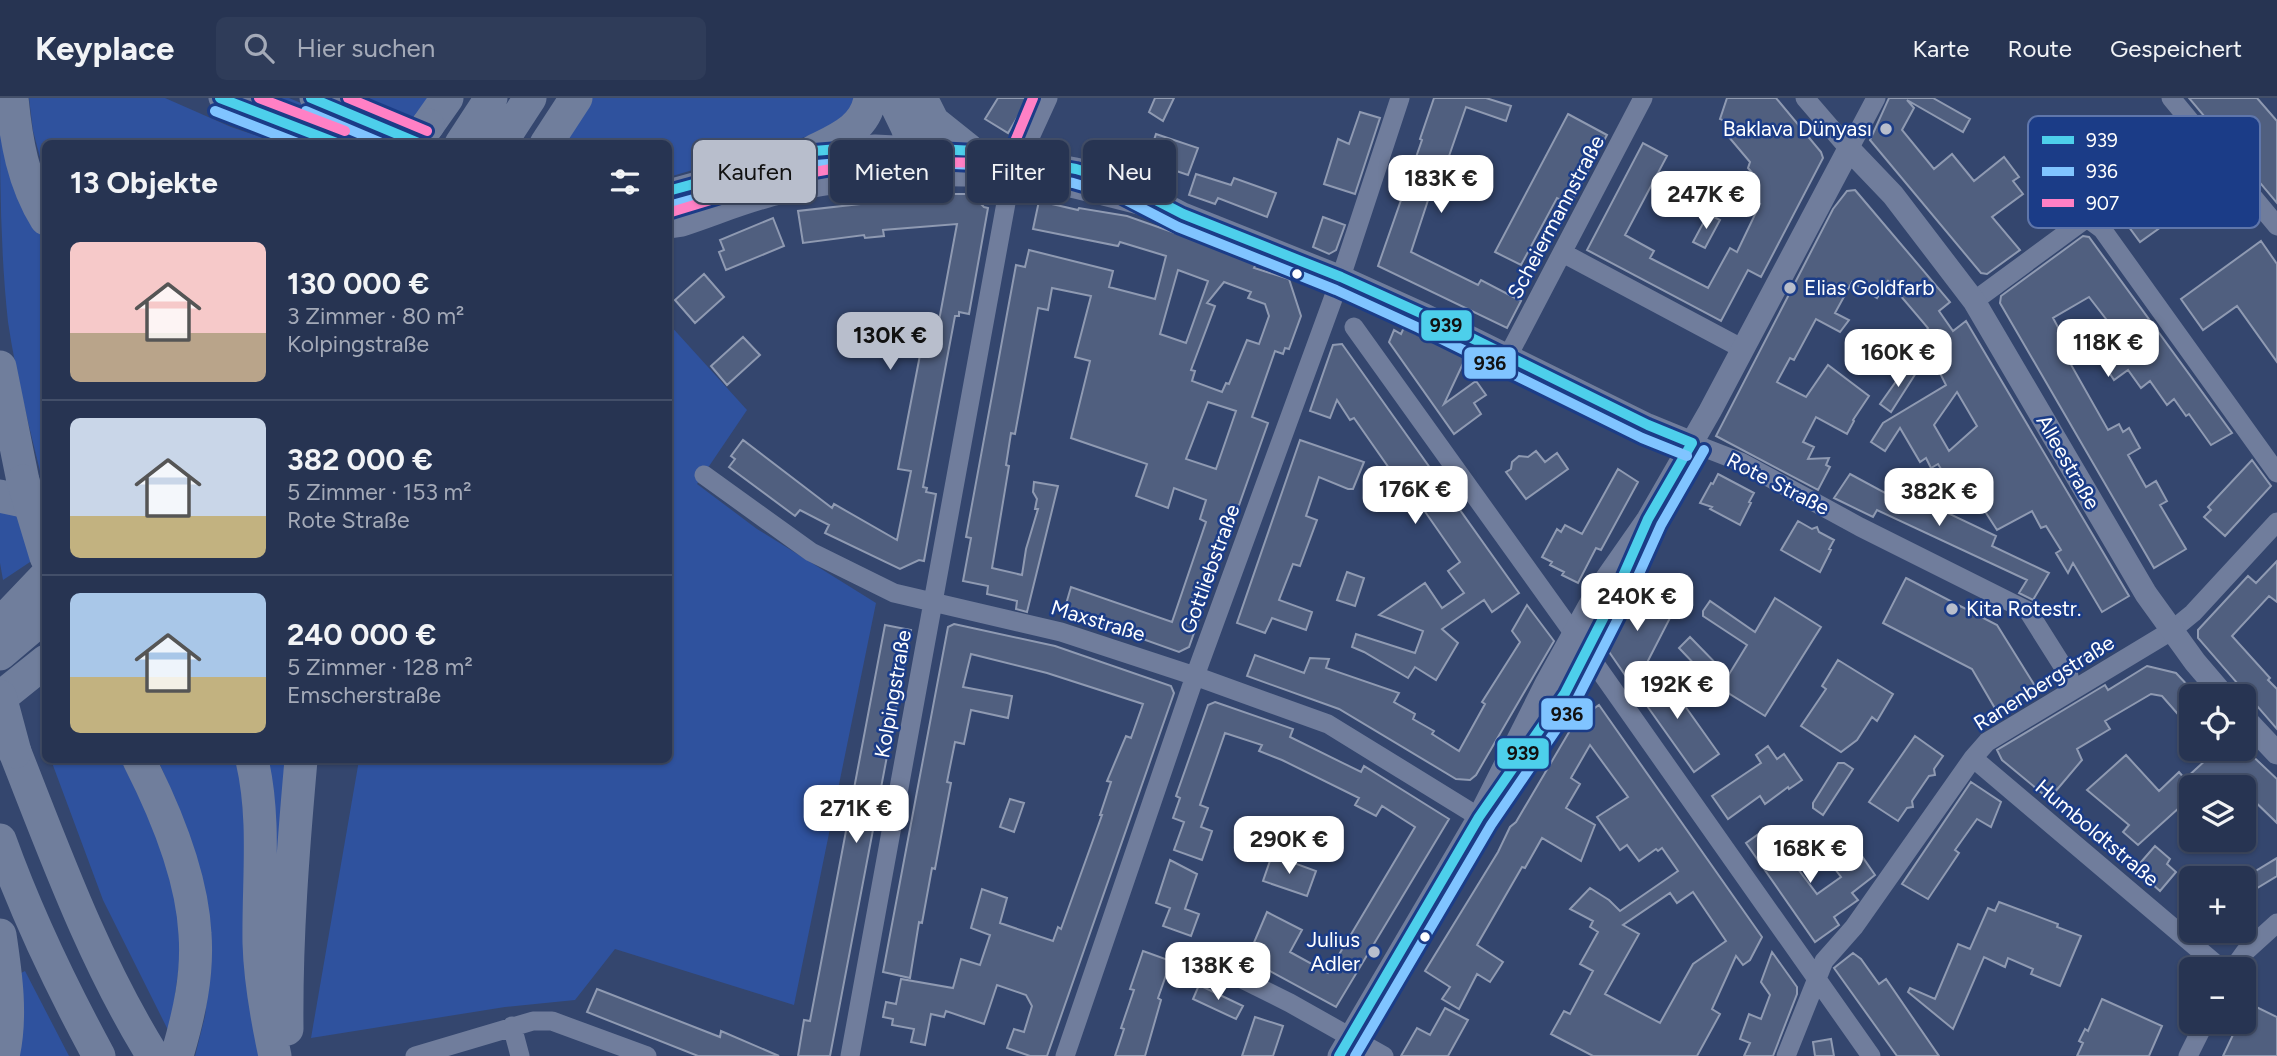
<!DOCTYPE html>
<html lang="de">
<head>
<meta charset="utf-8">
<style>
  body { margin:0; font-family:Figtree,sans-serif; background:#2f3c59; color:#f1f3f6; height:100vh; display:flex; flex-direction:column; font-size:26px; white-space:nowrap }
  * { box-sizing:border-box; margin:0 }
  p { font-size:23px; color:#a4aab8 }
  .icon { flex:none; width:38px; height:38px; fill:none; stroke:currentColor; stroke-width:2; stroke-linecap:round; stroke-linejoin:round }
  .map { position:relative; flex:1; overflow:hidden }
  .panel { position:absolute; left:42px; top:42px; width:630px; height:623px; display:flex; flex-direction:column; background:#273452; border-radius:10px; box-shadow:0 2px 5px #0004,0 0 0 2px #434f69 }
  .panel>* { flex:none }
  .top-card { position:absolute; left:693px; top:42px; width:665px; height:63px; display:flex; gap:14px }
  .controls { position:absolute; left:2179px; top:586px; display:grid; gap:14px }
  .controls a { display:grid; place-items:center; width:77px; height:77px; border-radius:10px; background:#273452; box-shadow:0 2px 5px #0004,0 0 0 2px #434f69; font-size:35px }
  .price { position:absolute; translate:-50% -60px; padding:0 16px; border-radius:14px; background:#fff; color:#222; font-size:23px; line-height:46px; filter:drop-shadow(0 2px 4px #0008) }
  .price::after { content:''; position:absolute; left:50%; top:42px; width:21px; height:16px; margin-left:-10px; background:inherit; clip-path:polygon(0 0,100% 0,50% 100%) }
  .price.on { background:#b8becc; color:#111 }
  ul { padding:0; list-style:none }
  li { display:flex; align-items:center; gap:21px; height:175px; padding:0 28px }
  li+li { border-top:2px solid #434f69 }
  li span { display:grid; place-items:center; flex:none; width:196px; height:140px; border-radius:10px; color:#555 }
  li>.icon { margin-inline-start:auto }
  span .icon { width:84px; height:84px; fill:#fffc; stroke-width:1 }
  li b { font-size:30px }
  h2 { display:flex; justify-content:space-between; align-items:center; height:84px; padding:0 28px; font-size:30px }
  .chip { padding:0 24px; border-radius:10px; background:#273452; box-shadow:0 2px 5px #0004,0 0 0 2px #434f69; font-size:24px; line-height:63px }
  .chip.on { background:#b8becc; color:#111 }
  header { display:flex; align-items:center; gap:42px; box-sizing:border-box; height:98px; padding:0 35px; background:#273452; border-bottom:2px solid #434f69 }
  header strong { font-size:33px }
  nav { display:flex; gap:38px; margin-inline-start:auto; font-size:24px }
  .search { width:490px; height:63px; background:#2f3c59; display:flex; align-items:center; gap:18px; box-sizing:border-box; padding:0 24px; border-radius:10px; color:#a4aab8; font-size:26px }
  .map>svg:first-child { display:block }
  .green { fill:#2f529e }
  .building { fill:#505f7f; stroke:#8f9ab2; stroke-width:2; fill-rule:evenodd }
  .lines { fill:none; stroke-linecap:round; stroke-linejoin:round }
  .minor { stroke:#707d9c; stroke-width:19 }
  .tertiary { stroke:#707d9c; stroke-width:23 }
  .motorway { stroke:#707e9c; stroke-width:33 }
  .motorway-bridge { stroke:#707e9c; stroke-width:33 }
  .bus-1-casing { stroke:#1b3c87; stroke-width:16 }
  .bus-2-casing { stroke:#1b3c87; stroke-width:16 }
  .bus-3-casing { stroke:#1b3c87; stroke-width:16 }
  .bus-1 { stroke:#4dcfeb; stroke-width:10 }
  .bus-2 { stroke:#80c4ff; stroke-width:10 }
  .bus-3 { stroke:#ff80c5; stroke-width:10 }
  .poi-dot { fill:#b8becc; stroke:#1b3c87; stroke-width:2.5 }
  .bus-dot { fill:#fff; stroke:#1b3c87; stroke-width:2.5 }
  .labels { text-anchor:middle; stroke-width:5; stroke-linejoin:round; paint-order:stroke }
  .poi-label { font-size:21px; fill:#fff; stroke:#1b3c87; text-anchor:end }
  .street-label { font-size:21px; fill:#fff; stroke:#1b3c87 }
  .key { fill:#1b3c87; stroke:#5f76ab; stroke-width:2 }
  .key-label { font-size:19px; fill:#fff }
  .line-badge { stroke:#1b3c87; stroke-width:2.5 }
  .pale-badge-label { font-size:19px; text-anchor:middle; font-weight:bold; fill:#111 }
</style>
</head>
<body>
<header>
<strong>Keyplace</strong>
<div class="search"><svg class="icon" aria-label="search" viewBox="0 0 24 24"><circle cx="10" cy="10" r="6"/><path d="M15 15l6 6"/></svg>Hier suchen</div>
<nav><a>Karte</a><a>Route</a><a>Gespeichert</a></nav>
</header>
<div class="map">
<svg width="2277" height="958" viewBox="0 0 2277 958">
  <rect width="100%" height="100%" fill="#34466e"/>
  <path class="green" d="M0 0 30 119 45 143V387L43 385C30 332 16 278 8 224 0 150 0 75 0 0Z
    M29 0H165L231 29 278 45 46 46 45 78 33 33Z
    M256 0H289L396 45H366Z
    M369 0H433L416 24 396 17Z
    M591 0H863L843 21 812 37 669 79 668 46H563Z
    M889 58 884 62 829 68 783 77 669 120V106L732 89 816 61Z
    M669 226 747 312 697 386 757 431 876 505 794 907 615 851 575 902 505 909 311 940 359 662H668Z
    M0 408 17 411 33 462 3 482 0 465Z
    M51 662H125L160 736 183 837 170 936 103 802Z
    M158 662H239L263 958H195L205 918 210 872 186 728Z
    M266 662H289L277 835Z
    M25 873 69 958H18L21 875Z"/>
  <path class="building" d="M998 0H1029L1008 35 985 21Z
    M1155 0H1174L1163 23 1149 14Z
    M1434 0H1486L1511 8 1506 23 1466 9 1448 61 1451 62 1443 87 1434 84 1411 154 1478 187 1481 182 1521 203 1507 230 1378 168 1422 42 1420 41Z
    M1727 0H1776L1821 54 1823 60 1761 179 1748 172 1721 223 1587 152 1643 45 1667 58 1625 137 1654 153 1650 160 1708 190 1730 150 1737 154 1760 106 1736 93 1754 77 1748 70 1750 64 1728 38 1738 29 1720 21Z
    M1889 0H1933L1970 21 1963 34 1907 2 1914 10 1902 32 1934 71 1952 56 1974 83 2004 59 2019 79 2013 83 2023 96 1992 119 2020 152 1987 176 1981 175 1870 42Z
    M2189 0H2257L2277 23V105Z
    M1360 14 1380 20 1355 96 1324 86 1338 41 1349 46Z
    M1568 16 1607 37 1570 107 1557 100 1521 167 1495 154Z
    M1156 36 1198 50 1188 77 1147 63Z
    M1196 76 1231 87 1234 80 1276 95 1267 119 1218 100 1215 106 1189 97Z
    M1855 92 1950 204 1939 213 1953 233 1966 223 2129 498 2102 514 2073 465 2068 475 2056 455 2061 452 2046 428 2041 430 2032 413 1997 432 1968 387 1955 394 1938 366 1931 370 1926 360 1920 364 1900 330 1885 353 1871 344 1883 325 1946 287 1930 255 1921 268 1909 260 1928 230 1888 183 1877 200 1852 184 1835 215 1849 222 1840 234 1816 221 1794 262 1790 260 1777 284 1806 299 1828 267 1869 298 1853 322 1854 323 1847 336 1816 319 1803 344 1814 349 1808 361 1829 360 1826 367 1830 369 1818 392 1716 338 1833 111 1847 93ZM1957 294 1977 328 1949 353 1934 327Z
    M950 96H977V102L984 109 988 110 969 216 959 214V218H955L923 389 927 390 926 394 936 396 924 463 919 462 900 471 825 435 829 427 800 412 795 418 729 369 735 361 731 358 743 342 832 410 834 406 897 442 911 373 898 371 926 226 938 228 957 126 883 132 884 138 865 140 864 137 803 145 798 113Z
    M1039 103 1078 112 1079 110 1127 118 1257 164 1254 170 1289 181 1301 218 1289 251 1285 250 1283 256 1275 253 1252 319 1268 325 1189 549 1179 554 1064 513 1071 489 1172 524 1206 424 1200 421 1206 402 1174 390 1168 410 1136 398 1147 366 1071 340 1090 263 1075 259 1091 198 1052 190 1048 212 1038 210 1015 336 1011 335 1006 367 1009 368 992 470 1022 477 1026 451 1038 411H1035L1037 401 1033 394 1034 384 1058 388 1027 514 1016 511 1017 503 987 496 988 488 963 483 971 440 966 439 1016 167 1025 169 1029 152 1113 173 1109 189 1155 201 1166 158 1120 144 1118 148 1033 131ZM1178 172 1208 183 1186 245 1160 236ZM1224 184 1251 194 1248 200 1265 206 1269 218 1259 246 1247 242 1229 286 1226 285 1222 294 1192 283 1195 273 1191 272 1215 208 1207 205ZM1208 304 1236 313 1216 371 1186 361Z
    M2144 105 2161 129 2140 144 2123 121Z
    M1708 116 1720 122 1705 150 1693 144Z
    M1323 119 1345 127 1336 152 1329 156 1313 149Z
    M773 120 784 148 726 172 719 154 724 152 720 142Z
    M2083 138 2089 139 2232 335 2211 347 2189 316 2186 318 2174 301 2167 307 2150 283 2141 290 2128 272 2114 282 2099 259 2123 243 2089 199 2053 220 2067 246 2061 249 2108 332 2119 326 2123 334 2129 330 2140 350 2128 357 2146 389 2156 383 2167 403 2160 407 2186 451 2154 470 2000 205 2001 198Z
    M2261 143 2277 166V264L2237 208 2203 232 2181 201Z
    M704 176 724 199 695 225 675 202Z
    M1405 227 1467 257 1444 306 1476 283 1486 297 1474 305 1481 316 1454 336 1389 244 1394 232 1401 236Z
    M743 239 760 257 727 287 711 268Z
    M1342 246 1519 495 1492 514 1484 502 1442 531 1458 545 1436 582 1415 569 1408 580 1364 554 1352 549 1356 536 1415 555 1423 533 1379 517 1425 485 1442 510 1464 495 1448 473 1460 464 1426 415 1399 380H1396L1354 320 1350 322 1337 302 1330 320 1310 313 1333 247Z
    M1907 268 1916 275 1891 314 1880 306Z
    M1300 342 1364 364 1353 391H1348L1319 379 1306 418 1317 422 1300 468 1293 466 1279 502 1312 514 1306 532 1272 520 1265 535 1237 525Z
    M1536 353 1545 364 1557 355 1568 371 1526 401 1506 374 1511 371 1512 364 1519 358 1528 359Z
    M2252 362 2271 388 2225 438 2204 419 2211 412 2208 409Z
    M1618 371 1638 384 1601 452 1596 450 1578 485 1562 477 1564 474 1550 467 1552 464 1542 459 1557 431 1561 434 1565 427 1582 436Z
    M1718 376 1754 395 1749 404 1751 405 1740 427 1710 411 1712 409 1700 405 1711 385 1713 386Z
    M1850 376 1885 395 1889 387 1996 438 1992 448 2049 475 2033 502 2019 495 2027 482 1877 412 1873 419 1834 400Z
    M1798 423 1812 431 1817 429 1819 434 1834 442 1829 451 1831 452 1820 474 1781 452Z
    M2277 463V504L2269 498 2232 538 2270 580 2268 582 2277 591V631L2198 540V532L2248 478 2256 485Z
    M1347 474 1364 480 1355 508 1337 502Z
    M1906 480 1997 527 2035 588 1996 612 1972 571 1883 525Z
    M1638 483 1671 518 1634 590 1605 548Z
    M1775 500 1821 529 1765 618 1720 590 1719 592 1679 550 1690 539 1728 578 1747 547 1703 518V513L1710 503 1755 534Z
    M1527 507 1554 543 1476 677 1470 682 1456 681 1339 611 1247 578 1255 557 1304 575 1310 560 1329 561 1326 570 1399 595 1394 604 1415 616 1413 621 1434 633 1432 636 1459 653 1485 606 1482 604 1520 544 1512 533Z
    M954 526 1055 548 1171 588 1174 595 1047 958H1030L1007 950 1014 931 1024 934 1032 908 1026 897 997 887 984 926 946 913 944 919 931 916 925 947 911 944 914 931 892 927 893 921 883 919 886 904 896 906 901 881 953 890 961 861 980 867 990 837 971 830 982 791 1007 800 1000 825 1053 843 1058 829 1061 831 1102 717H1100L1111 684 1107 683 1126 638 1131 640 1143 606 1047 575 971 556 963 589 1012 598 1008 620 971 612 964 646 955 644 947 684 951 685 935 771 932 770 922 825 919 824 910 880 883 874 948 529Z
    M885 527 911 532 830 958H798L804 922 810 923Z
    M1838 562 1893 596 1877 623 1872 619 1857 642 1841 654 1801 628 1826 591 1822 588Z
    M2147 568 2176 575 2191 591V631L2162 598 2151 596 2105 623 2110 631 2077 651 2082 662 2049 701 2002 662 1997 652 2105 587 2108 592Z
    M1658 570 1719 656 1694 674 1635 591Z
    M1215 604 1293 631 1290 639 1361 674 1364 668 1449 721 1336 909 1244 859 1251 846 1253 847 1267 814 1302 832 1290 854 1328 875 1415 729 1382 708 1376 718 1355 707 1359 700 1282 662 1259 653 1262 647 1225 635 1200 707 1208 710 1201 729 1212 733 1202 762 1174 752 1184 724 1173 720 1180 700 1176 698 1208 607Z
    M1599 607 1762 839 1750 862 1743 867 1736 858 1712 911 1720 916 1697 958H1593L1551 936 1564 913 1570 916 1593 873 1580 866 1598 834 1590 829 1593 823 1570 811 1590 790 1609 802 1620 813 1678 773 1662 750 1658 753 1656 751 1639 763 1627 747 1620 752 1597 719 1628 699 1590 647 1571 680 1580 686 1566 710 1595 727 1581 763 1542 740 1525 770 1522 769 1477 847 1503 864 1490 884 1477 876 1459 911 1442 901 1450 889 1425 873 1498 754 1510 729 1516 724 1575 624ZM1693 794 1726 843 1693 866 1660 925 1605 896 1639 836 1623 827 1670 795 1677 805Z
    M1915 638 1943 658 1934 671 1935 677 1929 678 1912 703 1913 709 1907 710 1898 723 1869 704Z
    M1768 648 1777 661 1784 656 1802 682 1789 691 1788 689 1765 706 1760 698 1728 721 1712 698 1761 665 1756 657Z
    M2199 651H2245L2277 681V725L2244 693V690H2191V699L2138 747 2123 734 2129 727 2087 692 2126 657 2159 693 2179 674 2185 681 2208 660Z
    M1838 665H1844L1853 671 1823 717 1813 710V705Z
    M1971 684 2001 704 1991 729 1977 721 1955 752 1959 755 1928 801 1902 786Z
    M1010 701 1024 705 1014 734 1000 729Z
    M1767 730 1817 796 1841 779 1835 771 1859 754 1875 777 1852 795 1858 802 1834 819 1839 827 1815 844 1746 745Z
    M2155 748 2170 761 2167 766 2176 774 2160 793 2135 771Z
    M1272 757 1316 773 1307 798 1263 783Z
    M2277 760V778L2244 798V780Z
    M1170 762 1197 776 1185 811 1199 816 1191 838 1163 828 1170 810 1156 805Z
    M1999 804 2058 826 2057 829 2081 838 2060 888 2031 876 2033 871 2008 860 2005 869 1984 859 1953 931 1908 894 1910 890 1935 901 1958 846 1970 851 1988 810 1995 813Z
    M1143 853 1171 863 1158 900 1161 902 1145 958H1115L1124 931 1121 930 1134 892 1130 891Z
    M1772 854 1797 889V896L1773 958H1744L1750 945 1740 941 1749 916 1761 921 1770 897 1761 884Z
    M1853 855 1861 861 1879 886 1886 881 1939 958H1897L1834 870Z
    M1199 887 1243 908 1236 921 1193 901Z
    M597 891 720 939 721 933 779 958H698L587 914Z
    M2102 901 2162 928 2149 958H2077L2083 945 2079 943 2085 931 2088 933Z
    M2244 903 2277 919V958H2223L2239 924H2244Z
    M1445 910 1468 922 1448 958H1401L1417 930 1430 937Z
    M1255 919 1283 928 1273 958H1242Z
    M1831 941 1834 958H1815L1813 944Z"/>
  <g class="lines">
    <path class="minor" d="M1805 0 1849 51 1876 0
      M2171 0 2277 128
      M2087 120 2102 131 2277 375
      M1563 155 1743 251
      M1974 203 2201 36
      M1354 229 1574 536 1871 958
      M1508 258 1643 0
      M1692 345 1741 364 1860 429 2028 513 2069 578
      M704 377 811 454 894 495 1061 534 1195 578 1328 626 1479 719
      M1973 660 2223 872
      M2232 872 2245 854 2277 825
      M1236 878 1290 905 1384 958
      M512 928 520 958
      M415 958 533 923H552L647 958
      M850 958 1006 105 1021 59 1048 0
      M1065 958 1195 578 1341 179 1400 0
      M1786 958 1824 863 1854 829 1973 660 1987 644 2171 533 2193 515 2277 424
      M2188 958 2205 924"/>
    <path class="tertiary" d="M220 0 340 46
      M311 0 422 46
      M668 93 814 53 875 48 976 53 1076 71 1123 85 1183 116 1341 179 1425 217 1648 327 1692 345
      M668 129 682 127C716 116 750 101 784 94 858 77 938 74 1013 79 1055 82 1098 95 1139 105
      M2244 620 2277 655
      M1525 654 1565 595 1612 503 1629 463
      M1339 958 1479 719 1547 584 1597 494 1648 421 1710 313 1849 51 1893 97 1974 203 2146 496 2195 564 2224 598"/>
    <path class="motorway" d="M12 0C16 42 23 84 46 121
      M893 0 907 29 924 78
      M921 0 933 24 968 52
      M428 27 447 0
      M461 46 491 0
      M500 46 530 0
      M546 46 576 0
      M814 53C838 41 866 30 870 0
      M0 269 23 383
      M0 398 46 408
      M0 526 46 478
      M0 556 46 517
      M0 600 46 563
      M15 654C56 758 94 863 153 958
      M139 662C166 715 192 777 195 836 198 877 189 916 178 954
      M252 662C266 722 258 784 259 845 260 883 267 921 275 958
      M0 742C27 817 61 888 99 958
      M0 837C6 877 12 919 3 958
      M287 931C286 841 293 752 301 662"/>
    <path class="motorway-bridge" d="M415 46 428 27
      M23 383 46 459
      M0 598 15 654"/>
    <g class="bus-1-casing">
      <path id="bus-1" d="M220 0 339 46
        M311 0 421 46
        M668 93 814 53 875 48 976 53 1076 71 1123 85 1183 116 1341 179 1425 217 1648 327 1692 345
        M1339 958 1479 719 1565 595 1612 503 1648 421 1692 345"/>
    </g>
    <g class="bus-2-casing">
      <path id="bus-2" d="M215 13 300 46
        M306 13 384 46
        M672 107 816 67 875 62 974 67 1073 85 1118 98 1178 129 1336 192 1419 230 1642 340 1687 358
        M1355 958 1491 727 1577 601 1624 509 1661 427 1704 352"/>
    </g>
    <g class="bus-3-casing">
      <path id="bus-3" d="M259 0 345 33
        M348 0 427 33
        M668 115 786 79 848 68 920 64 1006 65 1033 0"/>
    </g>
    <use href="#bus-1" class="bus-1"/>
    <use href="#bus-2" class="bus-2"/>
    <use href="#bus-3" class="bus-3"/>
  </g>
  <g class="poi-dot">
    <circle cx="1886" cy="31" r="7"/>
    <circle cx="1790" cy="190" r="7"/>
    <circle cx="1952" cy="511" r="7"/>
    <circle cx="1374" cy="854" r="7"/>
  </g>
  <g class="bus-dot">
    <circle cx="1297" cy="176" r="6"/>
    <circle cx="1425" cy="839" r="6"/>
  </g>
  <g class="labels">
    <g class="poi-label">
      <text x="1872" y="38">Baklava Dünyası</text>
      <text x="1804" y="197" text-anchor="start">Elias Goldfarb</text>
      <text x="1966" y="518" text-anchor="start">Kita Rotestr.</text>
      <text x="1360" y="849">Julius<tspan x="1360" dy="24">Adler</tspan></text>
    </g>
    <g class="street-label">
      <text transform="translate(1556 119) rotate(-62)" y="7">Scheiermannstraße</text>
      <text transform="translate(2068 364) rotate(60)" y="7">Alleestraße</text>
      <text transform="translate(1778 386) rotate(27)" y="7">Rote Straße</text>
      <text transform="translate(1210 471) rotate(-70)" y="7">Gottliebstraße</text>
      <text transform="translate(1098 523) rotate(17)" y="7">Maxstraße</text>
      <text transform="translate(2044 585) rotate(-32)" y="7">Ranenbergstraße</text>
      <text transform="translate(893 596) rotate(-80)" y="7">Kolpingstraße</text>
      <text transform="translate(2097 735) rotate(40)" y="7">Humboldtstraße</text>
    </g>
  </g>
  <rect x="2028" y="18" width="232" height="112" rx="10" class="key"/>
  <rect x="2042" y="38" width="32" height="8" fill="#4dcfeb"/>
  <rect x="2042" y="69" width="32" height="9" fill="#80c4ff"/>
  <rect x="2042" y="101" width="32" height="8" fill="#ff80c5"/>
  <g class="key-label">
    <text x="2086" y="49">939</text>
    <text x="2086" y="80">936</text>
    <text x="2086" y="112">907</text>
  </g>
  <g class="line-badge">
    <rect x="1420" y="211" width="53" height="33" rx="7" fill="#4dcfeb"/>
    <rect x="1463" y="248" width="54" height="34" rx="7" fill="#80c4ff"/>
    <rect x="1540" y="599" width="54" height="34" rx="7" fill="#80c4ff"/>
    <rect x="1496" y="639" width="54" height="33" rx="7" fill="#4dcfeb"/>
  </g>
  <g class="pale-badge-label">
    <text x="1446" y="234">939</text>
    <text x="1490" y="272">936</text>
    <text x="1567" y="623">936</text>
    <text x="1523" y="662">939</text>
  </g>
</svg>
<div class="controls">
<a><svg class="icon" aria-label="locate" viewBox="0 0 24 24"><circle cx="12" cy="12" r="6"/><path d="M12 2v4M12 18v4M2 12h4M18 12h4"/></svg></a>
<a><svg class="icon" aria-label="layers" viewBox="0 0 24 24"><path d="M12 4l9 5-9 5-9-5zM3 14l9 5 9-5"/></svg></a>
<a>+</a>
<a>−</a>
</div>
<b class="price" style="left:1441px;top:117px">183K €</b>
<b class="price" style="left:1706px;top:133px">247K €</b>
<b class="price on" style="left:890px;top:274px">130K €</b>
<b class="price" style="left:2108px;top:281px">118K €</b>
<b class="price" style="left:1898px;top:291px">160K €</b>
<b class="price" style="left:1415px;top:428px">176K €</b>
<b class="price" style="left:1939px;top:430px">382K €</b>
<b class="price" style="left:1637px;top:535px">240K €</b>
<b class="price" style="left:1677px;top:623px">192K €</b>
<b class="price" style="left:856px;top:747px">271K €</b>
<b class="price" style="left:1289px;top:778px">290K €</b>
<b class="price" style="left:1810px;top:787px">168K €</b>
<b class="price" style="left:1218px;top:904px">138K €</b>
<div class="top-card">
<a class="chip on">Kaufen</a>
<a class="chip">Mieten</a>
<a class="chip">Filter</a>
<a class="chip">Neu</a>
</div>
<section class="panel">
<h2>13 Objekte<svg class="icon" aria-label="filters" viewBox="0 0 24 24"><path d="M4 7h16M4 17h16"/><circle cx="9" cy="7" r="2"/><circle cx="15" cy="17" r="2"/></svg></h2>
<ul>
<li><span style="background:linear-gradient(#f6c9c9 65%,#b9a48a 0)"><svg class="icon" aria-label="home" viewBox="0 0 24 24"><path d="M3 11l9-7 9 7M6 9v11h12V9"/></svg></span><div><b>130 000 €</b><p>3 Zimmer · 80 m²</p><p>Kolpingstraße</p></div></li>
<li><span style="background:linear-gradient(#c9d6e8 70%,#c2b280 0)"><svg class="icon" aria-label="home" viewBox="0 0 24 24"><path d="M3 11l9-7 9 7M6 9v11h12V9"/></svg></span><div><b>382 000 €</b><p>5 Zimmer · 153 m²</p><p>Rote Straße</p></div></li>
<li><span style="background:linear-gradient(#a9c7e8 60%,#c2b280 0)"><svg class="icon" aria-label="home" viewBox="0 0 24 24"><path d="M3 11l9-7 9 7M6 9v11h12V9"/></svg></span><div><b>240 000 €</b><p>5 Zimmer · 128 m²</p><p>Emscherstraße</p></div></li>
</ul>
</section>
</div>
</body>
</html>
